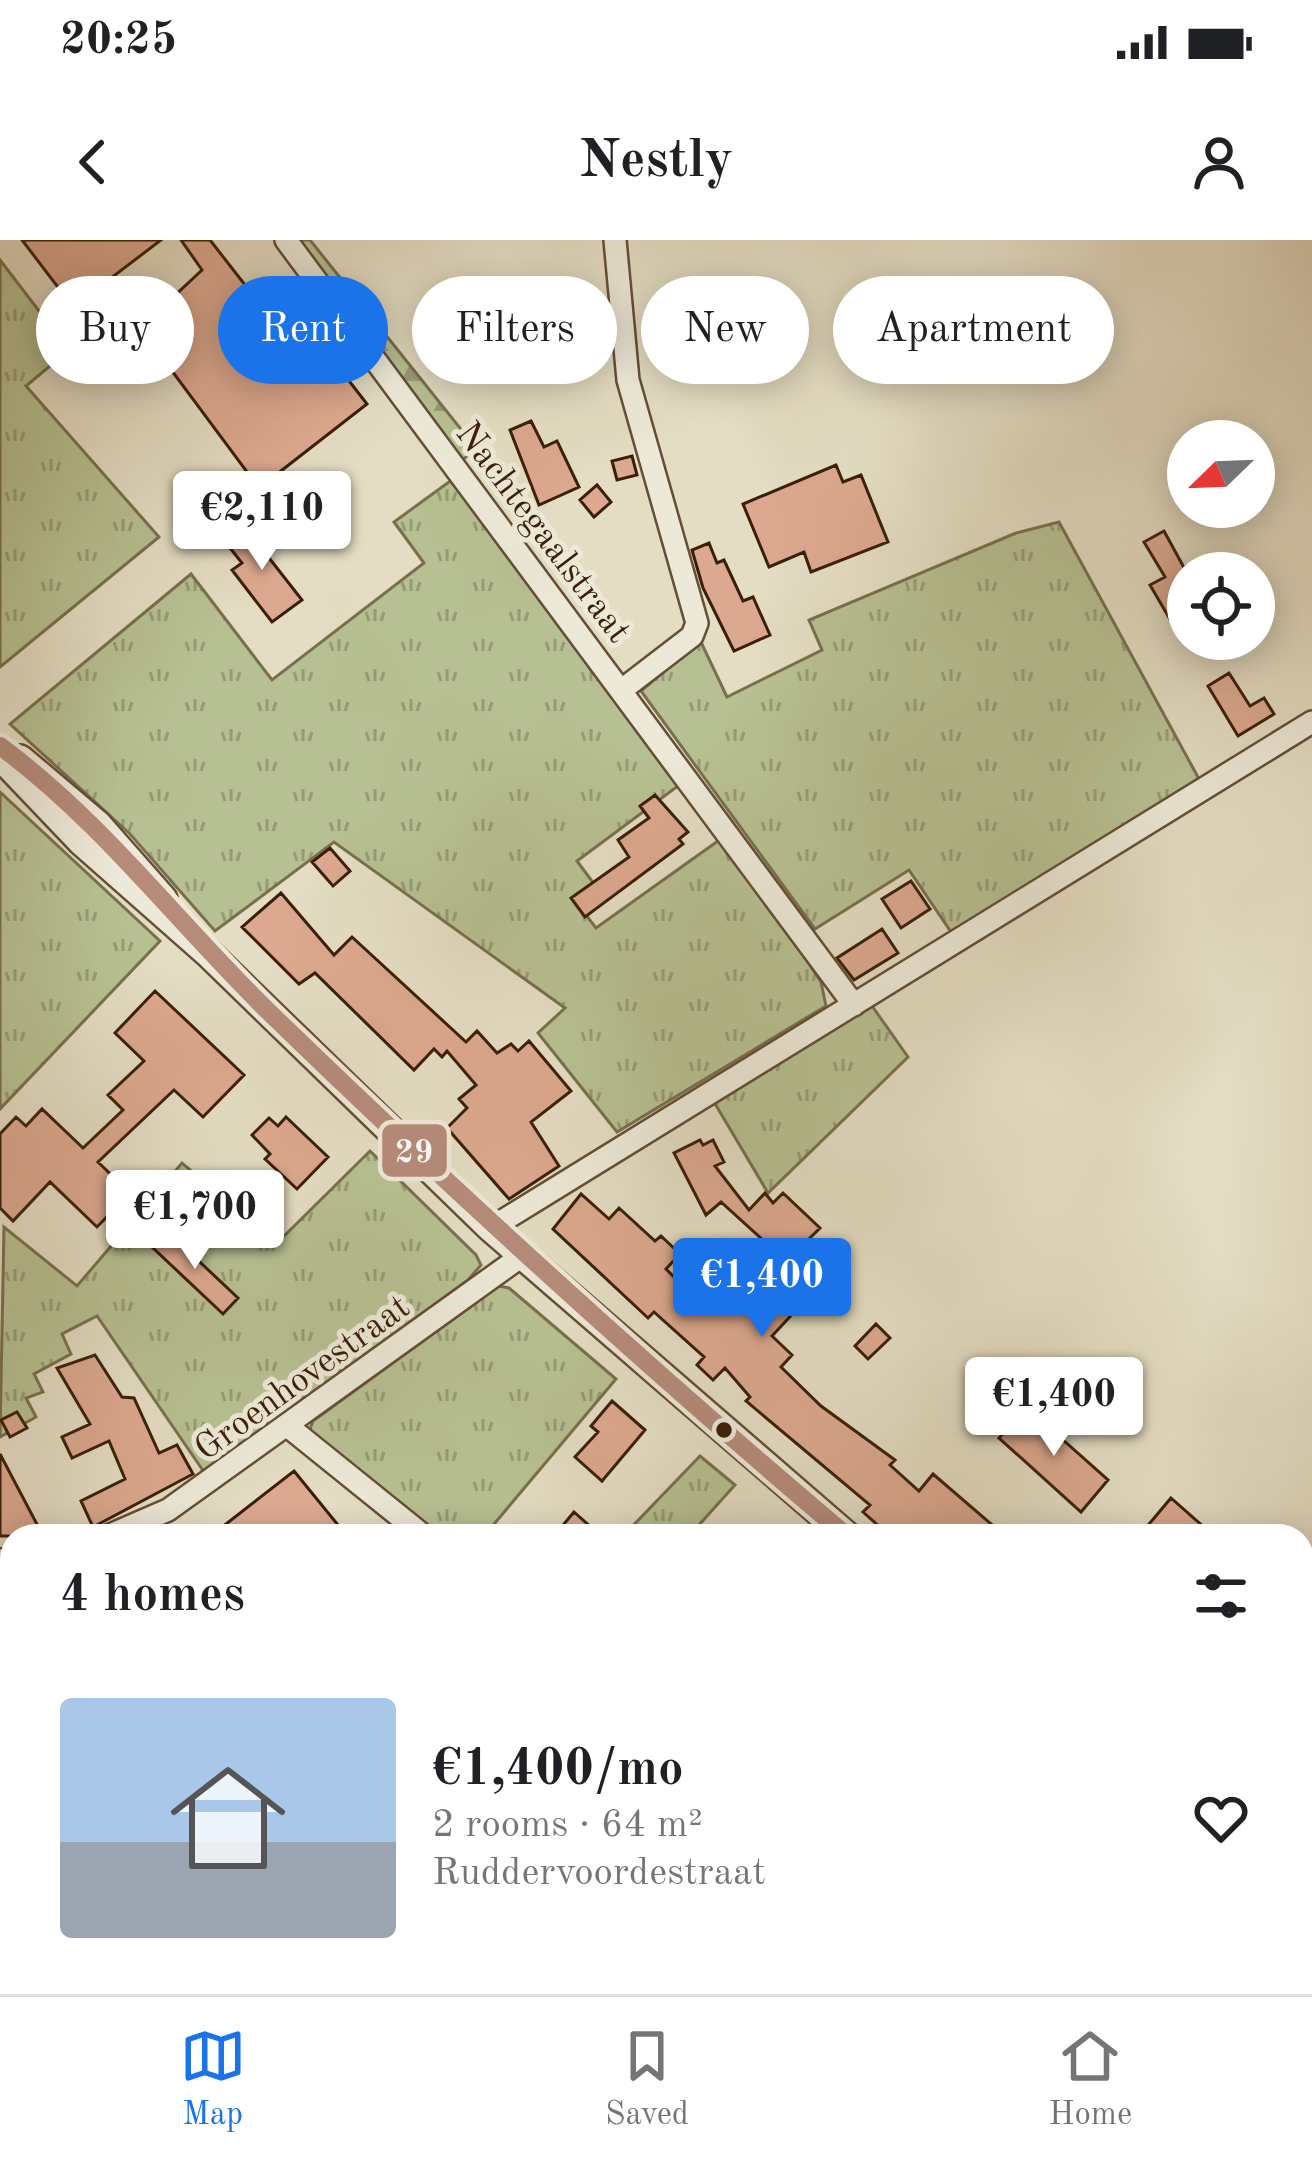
<!DOCTYPE html>
<html lang="en">
<head>
<meta charset="utf-8">
<style>
  body { margin:0; font-family:"Old Standard TT",serif; background:#f6f6f6; color:#202124; height:100vh; display:flex; flex-direction:column; font-size:45px; white-space:nowrap }
  * { box-sizing:border-box; margin:0 }
  p { font-size:39px; color:#757577 }
  .icon { flex:none; width:66px; height:66px; fill:none; stroke:currentColor; stroke-width:2; stroke-linecap:round; stroke-linejoin:round }
  .map { position:relative; flex:1; overflow:hidden }
  .side { position:absolute; left:0px; top:1284px; width:1314px; height:471px; display:flex; flex-direction:column; background:#fff; border-radius:36px 36px 0 0; box-shadow:0 6px 30px #0003 }
  .side>* { flex:none }
  .hud { position:absolute; left:36px; top:36px; width:1242px; height:108px; display:flex; gap:24px }
  .needle { width:78px; rotate:247deg }
  .buttons { position:absolute; left:1167px; top:180px; display:grid; gap:24px }
  .buttons a { display:grid; place-items:center; width:108px; height:108px; border-radius:50%; background:#fff; box-shadow:0 6px 30px #0003; font-size:60px }
  .price { position:absolute; translate:-50% -102px; padding:0 27px; border-radius:12px; background:#fff; color:#222; font-size:39px; line-height:78px; filter:drop-shadow(0 3px 6px #0008) }
  .price::after { content:''; position:absolute; left:50%; top:72px; width:36px; height:27px; margin-left:-18px; background:inherit; clip-path:polygon(0 0,100% 0,50% 100%) }
  .price.selected { background:#1a73e8; color:#fff }
  ul { padding:0; list-style:none }
  li { display:flex; align-items:center; gap:36px; height:300px; padding:0 60px }
  li span { display:grid; place-items:center; flex:none; width:336px; height:240px; border-radius:12px; color:#555 }
  li>.icon { margin-inline-start:auto }
  span .icon { width:144px; height:144px; fill:#fffc; stroke-width:1 }
  li b { font-size:51px }
  h2 { display:flex; justify-content:space-between; align-items:center; height:144px; padding:0 60px; font-size:51px }
  .pill { padding:0 42px; border-radius:54px; background:#fff; box-shadow:0 6px 30px #0003; font-size:42px; line-height:108px }
  .pill.selected { background:#1a73e8; color:#fff }
  .status { display:flex; justify-content:space-between; align-items:center; height:84px; padding:0 60px; background:#fff; direction:ltr }
  .status svg { height:33px; fill:currentColor }
  header { display:flex; justify-content:space-between; align-items:center; height:156px; padding:0 60px; background:#fff; font-size:54px; font-weight:700 }
  .dock { display:flex; justify-content:space-around; align-items:center; height:168px; border-top:3px solid #e0e0e0; background:#fff; font-size:33px; color:#757577 }
  .dock a { display:grid; justify-items:center; gap:6px }
  .dock .selected { color:#1a73e8 }
  .map>svg:first-child { display:block }
  .grass { fill:url(#grass-tufts); stroke:#78704c; stroke-width:3 }
  .forest { fill:url(#forest-firs); stroke:#78704c; stroke-width:3 }
  .building { fill:#dca88f; stroke:#3a1f07; stroke-width:3 }
  .lines { fill:none; stroke-linecap:round; stroke-linejoin:round }
  .minor-casing { stroke:#644e36; stroke-width:26 }
  .tertiary-casing { stroke:#644e36; stroke-width:32 }
  .path { stroke:#3a1f07; stroke-width:4.5; stroke-dasharray:9 6; stroke-linecap:butt }
  .minor { stroke:#ede9d8; stroke-width:21 }
  .tertiary { stroke:#ede9d8; stroke-width:27 }
  .bus-1-casing { stroke:#ede9d8; stroke-width:27 }
  .bus-1 { stroke:#b68b7a; stroke-width:18 }
  .bus-dot { fill:#3a1f07; stroke:#ede9d8; stroke-width:4.5 }
  .labels { text-anchor:middle; stroke-width:10; stroke-linejoin:round; paint-order:stroke }
  .street-label { font-size:36px; fill:#3a1f07; stroke:#ede9d8 }
  .line-badge { stroke:#ede9d8; stroke-width:4.5 }
  .badge-label { font-size:33px; text-anchor:middle; font-weight:bold; fill:#fff }
</style>
</head>
<body>
<div class="status"><b>20:25</b><svg viewBox="0 0 49 12"><path d="M0 12V9h3v3zM5 12V6h3v6zM10 12V3h3v9zM15 12V0h3v12zM26 1h20v11H26zM47 4h2v5h-2z"/></svg></div>
<header><svg class="icon" aria-label="back" viewBox="0 0 24 24"><path d="M15 5l-7 7 7 7"/></svg>Nestly<svg class="icon" aria-label="person" viewBox="0 0 24 24"><circle cx="12" cy="8" r="4"/><path d="M4 21q1-7 8-7t8 7"/></svg></header>
<div class="map">
<svg width="1312" height="1754" viewBox="0 0 1312 1754">
  <defs>
    <pattern id="grass-tufts" width="24" height="20" patternUnits="userSpaceOnUse" patternTransform="scale(3)"><rect width="24" height="20" fill="#b7c092"/><path d="M3 7l-1-3M5 7V3M7 7l1-3M15 17l-1-3M17 17v-4M19 17l1-3" fill="none" stroke="#969b75"/></pattern>
    <pattern id="forest-firs" width="22" height="20" patternUnits="userSpaceOnUse" patternTransform="scale(3)"><rect width="22" height="20" fill="#b7c092"/><path d="M5 1l3.5 6h-7zM16 11l3.5 6h-7z" fill="#969b75"/></pattern>
  </defs>
  <rect width="100%" height="100%" fill="#e4ddc3"/>
  <filter id="stains"><feTurbulence type="fractalNoise" baseFrequency=".00167" numOctaves="4"/><feColorMatrix values="0 0 0 0 .2 0 0 0 0 .09 0 0 0 0 .02 0 0 0 .5 -.17"/></filter>
  <radialGradient id="worn" r=".72"><stop offset=".6" stop-color="#630" stop-opacity="0"/><stop offset="1" stop-color="#630" stop-opacity=".3"/></radialGradient>
  <path class="grass" d="M0 20 69 110 26 146 159 297 0 427Z
    M453 239 682 543 577 621 600 652 579 666 596 688 725 596 821 742 826 766 617 892 538 793 565 768 334 602 215 691 130 594 10 484 191 334 272 440 424 323 394 282Z
    M1059 282 1199 539 951 692 909 630 815 689 641 451 700 400 727 457 822 410 809 380 1016 293Z
    M0 552 160 701 0 869Z
    M870 763 908 817 768 953 714 862Z
    M370 911 476 1015 481 1025 468 1040 204 1232 97 1076 62 1094 71 1114 34 1134 43 1152 26 1158 36 1177 0 1197 4 987 77 1046 182 923 277 1003Z
    M499 1046 509 1048 616 1139 484 1296H441L308 1194 313 1181Z
    M700 1216 735 1245 689 1296H623Z"/>
  <path class="forest" d="M287 0H310L476 208 458 224Z"/>
  <path class="building" d="M22 0H161L73 67Z
    M181 0H210L256 59 239 73 261 103 298 75 367 164 259 248 140 88 202 30Z
    M531 181 544 207 557 201 579 247 539 265 510 190Z
    M632 216 637 235 617 240 612 221Z
    M836 225 843 242 861 235 888 302 811 332 804 312 769 327 743 264Z
    M597 245 611 262 594 277 580 260Z
    M256 280 269 303 262 309 302 360 272 382 232 330 242 323 226 303Z
    M1164 291 1188 335V371L1171 381 1150 345 1165 337 1144 302Z
    M709 303 717 323 724 320 743 361 753 357 770 395 734 411 703 348 692 310Z
    M1229 433 1250 466 1264 458 1274 474 1238 496 1208 446Z
    M655 555 688 592 679 599 683 604 585 677 571 658 629 617 618 600 649 578 640 566Z
    M330 608 350 631 333 646 312 622Z
    M911 641 930 669 901 688 882 659Z
    M281 653 334 715 352 697 466 802 477 791 497 813 511 804 518 811 529 801 571 851 531 882 559 926 509 959 447 888 467 868 459 859 476 845 447 811 442 817 434 809 414 830 315 733 299 744 242 687Z
    M882 689 898 713 854 740 837 718Z
    M155 751 244 835 203 877 174 850 98 922 130 953 97 987 50 942 13 981 0 968V894L16 877 26 886 42 869 83 908 123 870 108 855 144 821 115 793Z
    M286 877 328 917 297 949 265 919 270 914 252 895 269 878 278 886Z
    M700 900 703 905 713 900 724 922 715 926 749 970 765 953 773 963 783 953 820 988 810 998 821 1008 808 1022 825 1039 772 1096 792 1115 781 1127 821 1166 895 1220 890 1225 919 1251 933 1234 1005 1296H890L863 1272 870 1265 746 1161 750 1157 725 1128 713 1140 697 1125 704 1117 654 1072 648 1078 553 989 581 954 609 979 619 968 655 1001 661 996 680 1014 666 1029 695 1058 717 1034 752 1066 777 1039 763 1025 776 1012 721 962 706 975 674 913Z
    M167 991 238 1058 223 1074 152 1007Z
    M876 1084 890 1098 868 1119 855 1106Z
    M95 1115 122 1157 134 1158 159 1213 177 1205 193 1234 93 1287 81 1261 125 1239 109 1201 72 1218 62 1197 90 1184 57 1128Z
    M612 1161 645 1190 602 1241 575 1217 598 1192 591 1186Z
    M1026 1167 1108 1240 1081 1272 999 1198Z
    M17 1172 27 1188 10 1197 1 1180Z
    M0 1214 40 1290 29 1296H0Z
    M294 1231 347 1296H236L226 1284Z
    M1171 1258 1214 1296H1139Z
    M574 1272 601 1296H554Z"/>
  <g class="lines">
    <g class="minor-casing">
      <path id="minor" d="M286 0 854 765
        M615 0 628 140 697 383 692 396 623 449
        M491 988 1312 482
        M290 1188 424 1296
        M108 1296 168 1270 523 1015
        M0 1320 12 1319
        M548 1743 557 1754
        M842 1743 855 1754
        M492 1754 505 1743
        M732 1754 742 1743"/>
    </g>
    <g class="tertiary-casing">
      <path id="tertiary" d="M0 516 81 601 208 713 491 988 847 1296
        M20 519 97 584 163 659
        M1302 1688 1312 1696"/>
    </g>
    <path class="path" d="M157 1754 165 1743"/>
    <use href="#minor" class="minor"/>
    <use href="#tertiary" class="tertiary"/>
    <g class="bus-1-casing">
      <path id="bus-1" d="M0 506C104 583 180 686 272 775 458 955 649 1129 847 1296"/>
    </g>
    <use href="#bus-1" class="bus-1"/>
  </g>
  <circle class="bus-dot" cx="724" cy="1190" r="10"/>
  <g class="labels">
    <g class="street-label">
      <text transform="translate(545 291) rotate(53)" y="13">Nachtegaalstraat</text>
      <text transform="translate(301 1136) rotate(-36)" y="13">Groenhovestraat</text>
    </g>
  </g>
  <rect class="line-badge" x="380" y="882" width="69" height="57" rx="12" fill="#b68b7a"/>
  <g class="badge-label">
    <text x="414" y="922">29</text>
  </g>
  <rect width="100%" height="100%" filter="url(#stains)"/>
  <rect width="100%" height="100%" fill="url(#worn)"/>
</svg>
<div class="buttons">
<a><svg class="needle" viewBox="-14 -14 28 28"><path d="M0-13l5 13h-10z" fill="#e53935"/><path d="M0 13l5-13h-10z" fill="#757577"/></svg></a>
<a><svg class="icon" aria-label="locate" viewBox="0 0 24 24"><circle cx="12" cy="12" r="6"/><path d="M12 2v4M12 18v4M2 12h4M18 12h4"/></svg></a>
</div>
<b class="price" style="left:262px;top:333px">€2,110</b>
<b class="price" style="left:195px;top:1032px">€1,700</b>
<b class="price selected" style="left:762px;top:1100px">€1,400</b>
<b class="price" style="left:1054px;top:1219px">€1,400</b>
<div class="hud">
<a class="pill">Buy</a>
<a class="pill selected">Rent</a>
<a class="pill">Filters</a>
<a class="pill">New</a>
<a class="pill">Apartment</a>
</div>
<section class="side">
<h2>4 homes<svg class="icon" aria-label="filters" viewBox="0 0 24 24"><path d="M4 7h16M4 17h16"/><circle cx="9" cy="7" r="2"/><circle cx="15" cy="17" r="2"/></svg></h2>
<ul>
<li><span style="background:linear-gradient(#a9c7e8 60%,#9aa5b1 0)"><svg class="icon" aria-label="home" viewBox="0 0 24 24"><path d="M3 11l9-7 9 7M6 9v11h12V9"/></svg></span><div><b>€1,400/mo</b><p>2 rooms · 64 m²</p><p>Ruddervoordestraat</p></div><svg class="icon" aria-label="heart" viewBox="0 0 24 24"><path d="M12 20l-8-8c-3-5 5-10 8-4 3-6 11-1 8 4z"/></svg></li>
</ul>
</section>
</div>
<nav class="dock">
<a class="selected"><svg class="icon" aria-label="map" viewBox="0 0 24 24"><path d="M3 6l6-2 6 2 6-2v14l-6 2-6-2-6 2zM9 4v14M15 6v14"/></svg>Map</a>
<a><svg class="icon" aria-label="saved" viewBox="0 0 24 24"><path d="M7 4h10v16l-5-4-5 4z"/></svg>Saved</a>
<a><svg class="icon" aria-label="home" viewBox="0 0 24 24"><path d="M3 11l9-7 9 7M6 9v11h12V9"/></svg>Home</a>
</nav>
</body>
</html>
